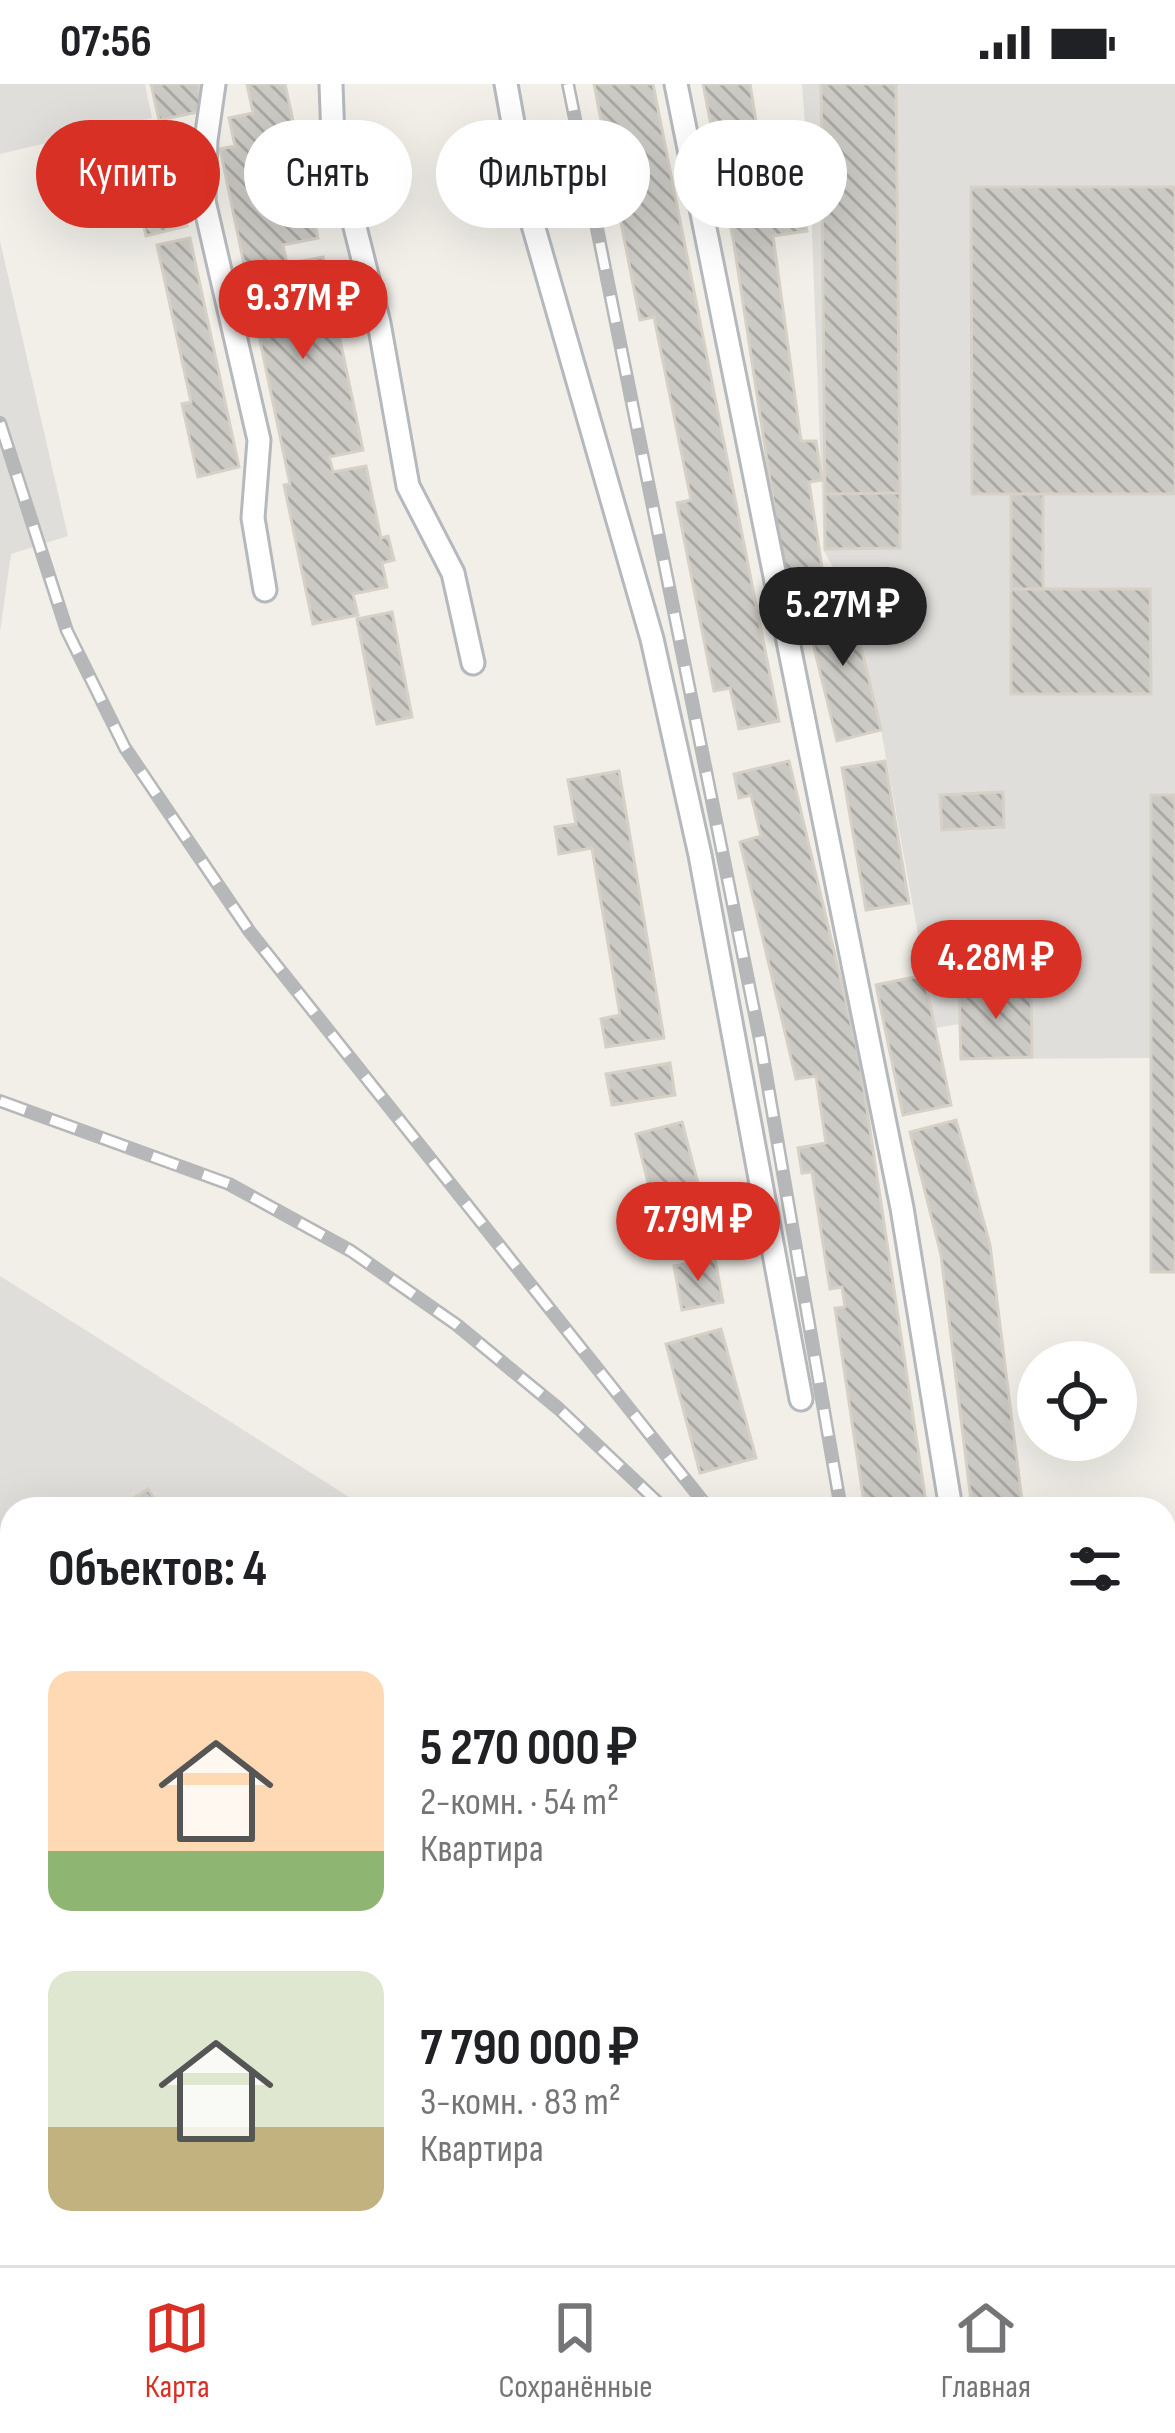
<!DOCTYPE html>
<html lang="ru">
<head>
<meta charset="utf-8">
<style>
  body { margin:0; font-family:"Sofia Sans Condensed",sans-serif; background:#f6f6f6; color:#202124; height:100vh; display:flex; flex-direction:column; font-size:45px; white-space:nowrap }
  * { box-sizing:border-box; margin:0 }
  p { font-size:39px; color:#757577 }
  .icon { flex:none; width:66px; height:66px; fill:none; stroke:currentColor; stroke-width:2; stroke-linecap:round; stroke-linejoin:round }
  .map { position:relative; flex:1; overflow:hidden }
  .drawer { position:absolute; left:0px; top:1413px; width:1176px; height:768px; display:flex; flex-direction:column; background:#fff; border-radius:36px 36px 0 0; box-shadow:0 12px 48px #0002 }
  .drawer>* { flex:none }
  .hud { position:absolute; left:36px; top:36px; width:1104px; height:108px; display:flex; gap:24px }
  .buttons { position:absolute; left:1017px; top:1257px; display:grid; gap:24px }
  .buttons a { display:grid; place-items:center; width:120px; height:120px; border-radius:50%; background:#fff; box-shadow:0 12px 48px #0002; font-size:60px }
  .price { position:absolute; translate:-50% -102px; padding:0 27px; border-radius:42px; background:#d93025; color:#fff; font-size:39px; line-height:78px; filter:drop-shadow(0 3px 6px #0008) }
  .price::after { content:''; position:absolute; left:50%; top:72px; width:36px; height:27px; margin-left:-18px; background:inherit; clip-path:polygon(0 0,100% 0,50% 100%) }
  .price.selected { background:#222; color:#fff }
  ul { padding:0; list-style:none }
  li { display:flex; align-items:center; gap:36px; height:300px; padding:0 48px }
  li span { display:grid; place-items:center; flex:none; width:336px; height:240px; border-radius:24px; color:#555 }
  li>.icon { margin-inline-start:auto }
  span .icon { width:144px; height:144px; fill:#fffc; stroke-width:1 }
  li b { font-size:51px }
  h2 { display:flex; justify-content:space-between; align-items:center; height:144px; padding:0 48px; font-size:51px }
  .chip { padding:0 42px; border-radius:54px; background:#fff; box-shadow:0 12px 48px #0002; font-size:42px; line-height:108px }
  .chip.selected { background:#d93025; color:#fff }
  .status { display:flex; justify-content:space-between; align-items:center; height:84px; padding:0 60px; background:#fff; direction:ltr }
  .status svg { height:33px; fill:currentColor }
  .menu { display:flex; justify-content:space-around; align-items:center; height:168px; border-top:3px solid #e0e0e0; background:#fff; font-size:33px; color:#757577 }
  .menu a { display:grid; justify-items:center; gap:6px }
  .menu .selected { color:#d93025 }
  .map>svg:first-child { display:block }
  .industrial { fill:#e0deda }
  .building { fill:url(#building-back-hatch); stroke:#d6d1c6; stroke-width:3 }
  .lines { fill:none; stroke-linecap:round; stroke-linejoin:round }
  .lane-casing { stroke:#b5b8bc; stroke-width:27 }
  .lane { stroke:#fff; stroke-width:21 }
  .rail-casing { stroke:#b6b7b8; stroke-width:14 }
  .rail { stroke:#fff; stroke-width:9; stroke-dasharray:27; stroke-linecap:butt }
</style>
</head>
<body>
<div class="status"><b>07:56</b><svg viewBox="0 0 49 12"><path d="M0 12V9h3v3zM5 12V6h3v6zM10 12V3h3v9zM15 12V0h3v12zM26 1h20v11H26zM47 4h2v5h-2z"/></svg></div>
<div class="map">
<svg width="1175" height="2181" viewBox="0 0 1175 2181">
  <defs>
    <pattern id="building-back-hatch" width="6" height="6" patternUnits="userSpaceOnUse" patternTransform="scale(3)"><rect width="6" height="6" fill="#cccac5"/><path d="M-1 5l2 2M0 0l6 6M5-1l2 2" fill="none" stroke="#a9a8a4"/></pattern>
  </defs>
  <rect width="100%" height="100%" fill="#f1efe8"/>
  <path class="industrial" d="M0 0H145L152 34 0 70Z
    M802 0H1175V1188H1151V974L961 975 960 940 935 944 881 646 849 513 824 467 811 123Z
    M0 157 68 452 11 470 0 548Z
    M0 1192 368 1425H12V2169H914L918 2181H0Z
    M1175 1538V2181H1108L1106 2169H1164V1539Z"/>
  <path class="building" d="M151 0H198L203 27 159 36Z
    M247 0H285L318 154 283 161 287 180 323 173 328 195 292 203 295 220 331 212 363 366 329 373 333 388 366 382 381 454 388 452 394 476 382 479 387 503 353 510 358 531 313 540 284 401 290 400 220 65 235 62 229 34 253 29Z
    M594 0H653L779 637 739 645 730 604 714 607 677 419 691 416 654 233 640 236Z
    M703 0H750L767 106H799L807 147 773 152 801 357H816L822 396 809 398 825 504 785 494 734 160Z
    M821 0H896L900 409 825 410Z
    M174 85 187 142 146 152 137 114 148 111 144 93Z
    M971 103H1175V410H972Z
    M190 154 239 383 198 393 182 320 191 318 157 161Z
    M900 409V464L825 465V410Z
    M1011 410H1043V505H1011Z
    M1011 505H1150L1151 610H1011Z
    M849 513 881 646 837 657 804 523Z
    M392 528 412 633 377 640 357 535Z
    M789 677 859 973 927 1425H865L835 1224 845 1223 842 1203 830 1205 812 1088 802 1089 798 1064 826 1059 816 992 796 995 740 758 761 752 751 711 739 714 734 690Z
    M885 677 909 819 866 826 842 684Z
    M619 687 664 954 606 963 601 935 620 931 592 764 559 770 555 743 576 740 568 696Z
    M1003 708 1004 743 942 746 940 711Z
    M1151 711H1175V1188H1151Z
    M924 891 951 1021 903 1031 876 901Z
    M1031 901 1032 973 961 975 959 903Z
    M670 979 675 1011 612 1021 606 990Z
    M956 1036 990 1161 1023 1425H972L941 1171 910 1048Z
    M682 1038 701 1111 654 1123 636 1050Z
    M715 1175 723 1218 682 1226 674 1182Z
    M721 1245 756 1374 700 1389 666 1260Z
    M148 1405 161 1425H116Z
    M1164 2089H1175V2181H1144V2169H1164Z"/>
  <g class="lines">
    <g class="lane-casing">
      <path id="lane" d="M214 0 206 56 204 117 259 356 253 434 265 506
        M331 0 333 55 379 239 408 402 453 489 473 579
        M506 0 529 127 652 555 700 771 801 1315
        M676 0 902 1124 951 1425
        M0 1560 12 1575
        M0 1625 12 1615
        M490 2169 500 2181"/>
    </g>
    <use href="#lane" class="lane"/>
    <g class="rail-casing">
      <path id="rail" d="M568 0 760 956 841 1425
        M0 339 67 547 125 664 250 848 709 1425
        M0 1017 229 1100 351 1167 457 1241 559 1325 665 1425
        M987 2169 989 2181"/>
    </g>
    <use href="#rail" class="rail"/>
  </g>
</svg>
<div class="buttons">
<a><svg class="icon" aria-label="locate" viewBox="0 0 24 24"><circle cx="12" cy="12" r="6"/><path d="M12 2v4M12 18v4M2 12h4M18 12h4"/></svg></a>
</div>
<b class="price" style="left:303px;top:278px">9.37M ₽</b>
<b class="price selected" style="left:843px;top:585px">5.27M ₽</b>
<b class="price" style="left:996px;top:938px">4.28M ₽</b>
<b class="price" style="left:698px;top:1200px">7.79M ₽</b>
<div class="hud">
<a class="chip selected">Купить</a>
<a class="chip">Снять</a>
<a class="chip">Фильтры</a>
<a class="chip">Новое</a>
</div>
<section class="drawer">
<h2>Объектов: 4<svg class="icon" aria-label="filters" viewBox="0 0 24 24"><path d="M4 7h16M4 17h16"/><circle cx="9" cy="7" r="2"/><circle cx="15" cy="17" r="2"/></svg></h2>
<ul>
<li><span style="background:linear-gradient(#ffd9b3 75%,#8fb573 0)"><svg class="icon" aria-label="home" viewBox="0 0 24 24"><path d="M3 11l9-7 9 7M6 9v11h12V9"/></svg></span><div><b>5 270 000 ₽</b><p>2-комн. · 54 m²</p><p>Квартира</p></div></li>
<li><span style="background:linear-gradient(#dfe7d0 65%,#c2b280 0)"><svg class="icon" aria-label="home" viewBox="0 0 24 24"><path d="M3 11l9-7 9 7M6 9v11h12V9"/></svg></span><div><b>7 790 000 ₽</b><p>3-комн. · 83 m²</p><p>Квартира</p></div></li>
</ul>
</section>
</div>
<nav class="menu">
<a class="selected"><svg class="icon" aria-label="map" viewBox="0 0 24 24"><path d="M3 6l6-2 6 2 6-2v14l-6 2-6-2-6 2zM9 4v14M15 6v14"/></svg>Карта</a>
<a><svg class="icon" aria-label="saved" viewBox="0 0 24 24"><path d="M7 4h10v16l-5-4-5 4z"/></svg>Сохранённые</a>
<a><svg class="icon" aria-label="home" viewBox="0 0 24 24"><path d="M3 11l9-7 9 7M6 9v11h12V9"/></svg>Главная</a>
</nav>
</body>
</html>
